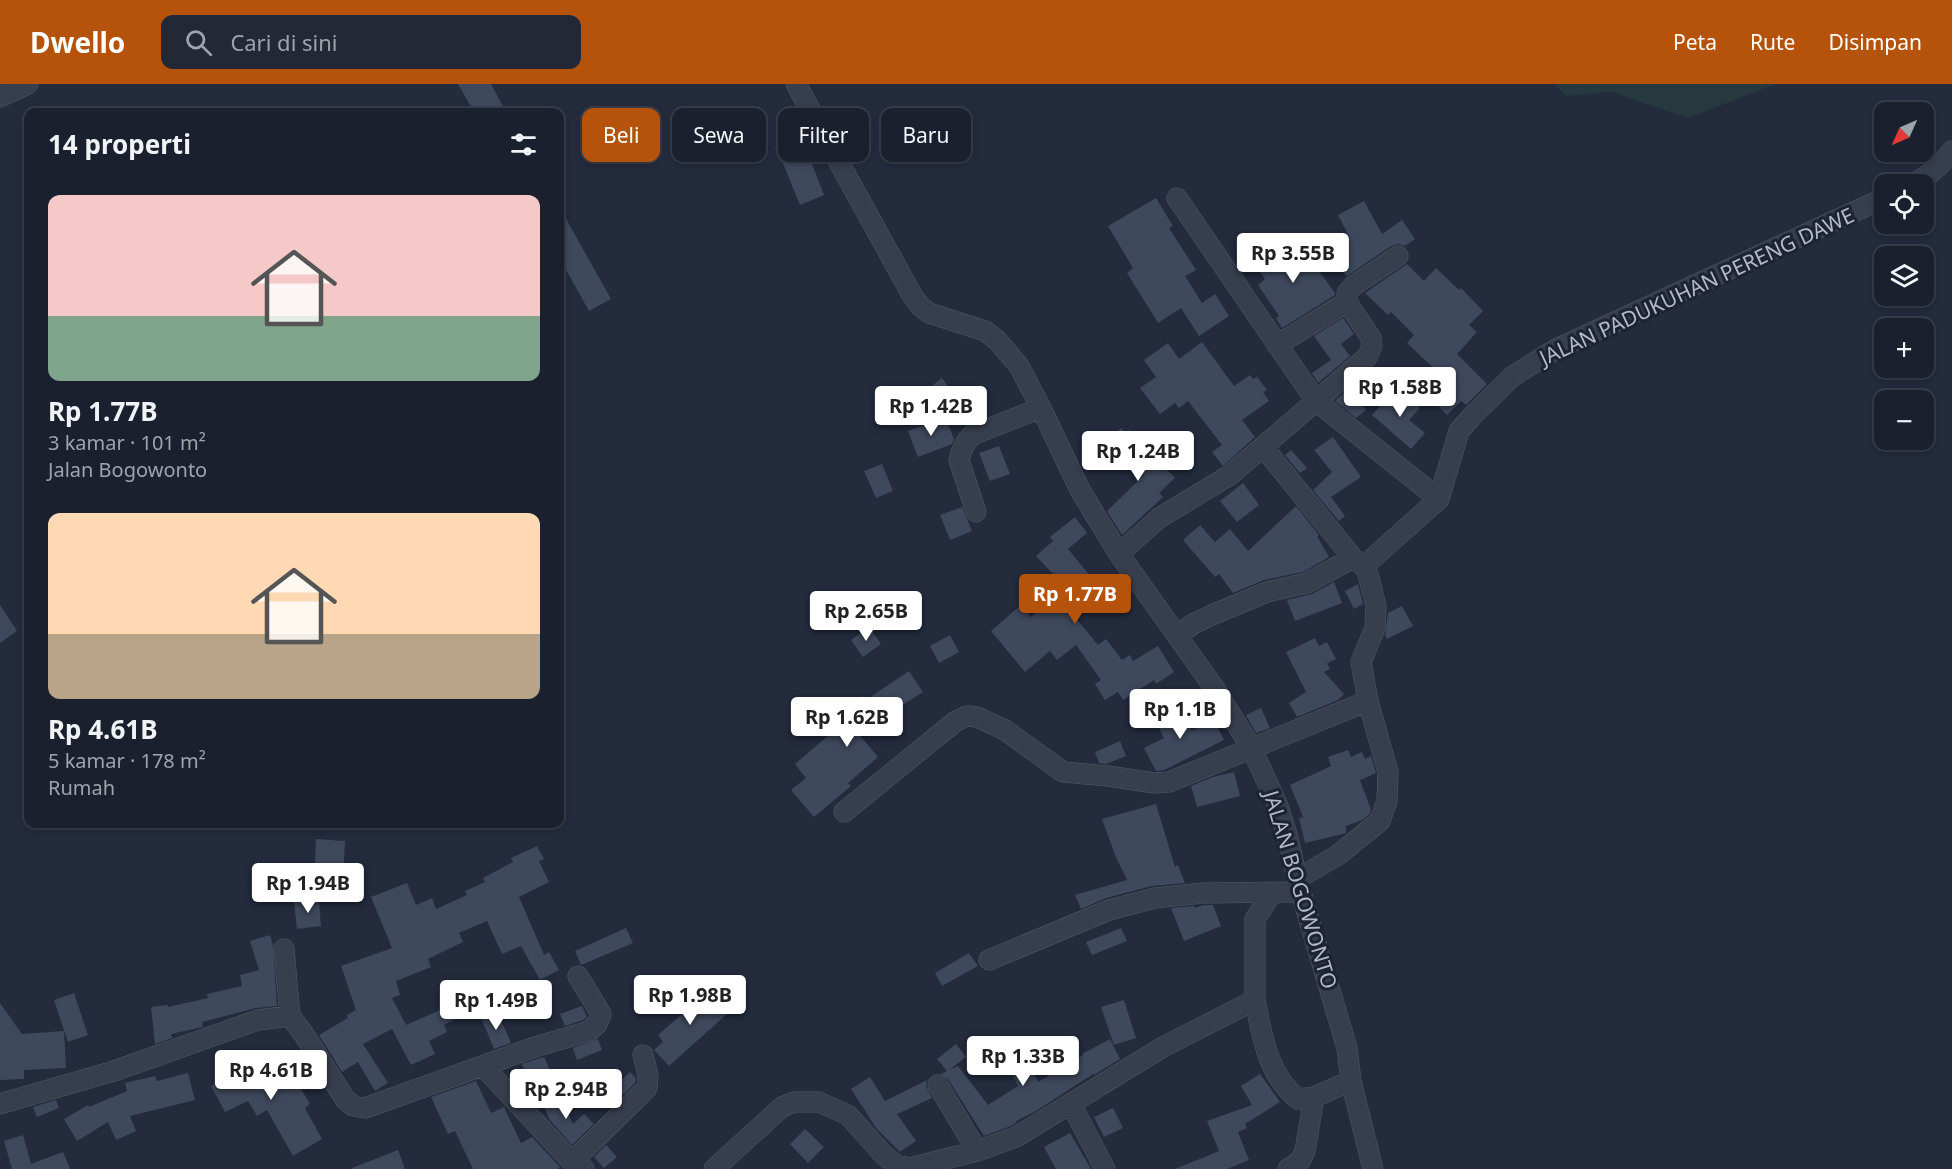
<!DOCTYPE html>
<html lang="id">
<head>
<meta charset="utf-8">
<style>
  body { margin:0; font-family:"Noto Sans",sans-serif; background:#232836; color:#f1f3f6; height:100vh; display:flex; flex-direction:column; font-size:22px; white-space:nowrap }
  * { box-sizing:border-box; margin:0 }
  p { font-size:20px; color:#9fa3aa }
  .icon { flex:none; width:33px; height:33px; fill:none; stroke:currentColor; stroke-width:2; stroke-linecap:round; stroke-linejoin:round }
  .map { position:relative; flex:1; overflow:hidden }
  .panel { position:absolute; left:24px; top:24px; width:540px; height:720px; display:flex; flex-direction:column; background:#1a202e; border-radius:12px; box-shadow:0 3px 9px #0003,0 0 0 2px #383e4a }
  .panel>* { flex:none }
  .banner { position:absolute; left:582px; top:24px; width:570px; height:54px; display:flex; gap:12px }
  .needle { width:39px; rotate:225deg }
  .fabs { position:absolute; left:1874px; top:18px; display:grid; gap:12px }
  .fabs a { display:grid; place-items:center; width:60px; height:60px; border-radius:12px; background:#1a202e; box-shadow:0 3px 9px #0003,0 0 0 2px #383e4a; font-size:30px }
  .price { position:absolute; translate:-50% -51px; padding:0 14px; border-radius:6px; background:#fff; color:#222; font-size:20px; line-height:39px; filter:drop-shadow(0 2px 3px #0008) }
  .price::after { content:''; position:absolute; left:50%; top:36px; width:18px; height:14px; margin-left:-9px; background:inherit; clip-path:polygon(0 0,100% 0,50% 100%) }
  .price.current { background:#b45309; color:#fff }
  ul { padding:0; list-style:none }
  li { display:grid; align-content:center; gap:12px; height:318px; padding:0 24px }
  li span { display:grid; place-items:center; height:186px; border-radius:12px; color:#555 }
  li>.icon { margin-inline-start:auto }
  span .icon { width:108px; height:108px; fill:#fffc; stroke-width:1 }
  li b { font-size:26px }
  h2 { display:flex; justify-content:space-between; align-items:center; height:72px; padding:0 24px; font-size:26px }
  .pill { padding:0 21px; border-radius:12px; background:#1a202e; box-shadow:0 3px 9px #0003,0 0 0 2px #383e4a; font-size:21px; line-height:54px }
  .pill.current { background:#b45309; color:#fff }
  header { display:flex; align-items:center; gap:36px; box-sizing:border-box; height:84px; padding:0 30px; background:#b45309; color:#fff }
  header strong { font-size:28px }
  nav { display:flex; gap:33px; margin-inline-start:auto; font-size:21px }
  .search { width:420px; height:54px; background:#232836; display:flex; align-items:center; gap:15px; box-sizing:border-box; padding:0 21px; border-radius:12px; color:#9fa3aa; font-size:22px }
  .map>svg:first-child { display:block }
  .green { fill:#25393e }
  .building { fill:#3f495d }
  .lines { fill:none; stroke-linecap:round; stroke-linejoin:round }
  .minor-casing { stroke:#525968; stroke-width:21 }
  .minor { stroke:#373e4d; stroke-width:20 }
  .labels { text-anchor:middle; stroke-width:6; stroke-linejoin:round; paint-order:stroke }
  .street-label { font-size:21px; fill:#b3b9c9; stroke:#1c2332 }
</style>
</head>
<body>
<header>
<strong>Dwello</strong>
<div class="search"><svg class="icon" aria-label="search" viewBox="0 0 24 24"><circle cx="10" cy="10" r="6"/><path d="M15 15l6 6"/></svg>Cari di sini</div>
<nav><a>Peta</a><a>Rute</a><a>Disimpan</a></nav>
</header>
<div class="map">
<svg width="1952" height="1085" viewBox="0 0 1952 1085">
  <rect width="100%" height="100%" fill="#232b3d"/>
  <path class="green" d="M1555 0H1776L1688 34 1612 8 1566 12Z"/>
  <path class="building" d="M458 0H491L506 28H474Z
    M808 51 813 65 807 67 824 111 800 121 782 77 781 78 775 64Z
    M1156 114 1173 142 1169 144 1196 186 1185 192 1202 219 1215 210 1229 232 1199 252 1181 224 1158 239 1127 189 1133 184 1108 142Z
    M1364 117 1382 150 1402 136 1415 155 1405 162 1398 160 1391 162 1347 192 1323 169 1350 154 1338 131Z
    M560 124 611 215 589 227 560 175Z
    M1297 157 1335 209V211L1282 244 1276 234 1279 232 1258 201 1265 195 1256 182Z
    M1407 180 1424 197 1436 184 1459 206 1461 204 1483 227 1469 241 1477 248 1457 270 1487 300 1466 321 1461 317 1447 331 1427 311 1444 294 1407 259 1414 251 1391 228 1388 231 1365 209Z
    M1343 234 1354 250 1341 260 1350 272 1318 299 1312 289 1331 276 1314 252Z
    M1202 258 1234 302 1250 291 1253 295 1257 293 1267 306 1263 308 1269 317 1242 336 1255 353 1223 382 1212 368 1222 361 1188 317 1179 324 1175 319 1160 330 1140 304 1156 293 1144 276 1168 259 1179 275Z
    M942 294 961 321 948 331 929 304Z
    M1397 303 1420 324 1409 336 1425 349 1411 365 1372 331Z
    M1349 304 1366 326 1356 334 1335 317Z
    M945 333 954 355 952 360 918 373 908 347Z
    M1121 344 1125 348 1129 346 1175 394 1159 409 1163 413 1122 451 1107 427 1144 391 1109 355Z
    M1333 353 1361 393 1331 413 1345 432 1339 437 1313 406 1332 388 1314 366Z
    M999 362 1010 390 990 397 979 369Z
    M1291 366 1307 384 1300 389 1285 371Z
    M882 380 893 407 876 414 864 387Z
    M1243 399 1259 421 1237 438 1220 417Z
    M1296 422 1319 451 1317 452 1329 473 1303 488 1264 496 1233 509 1219 490 1215 493 1183 456 1200 441 1215 458 1230 445 1248 467Z
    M962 423 972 447 950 456 940 431Z
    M1075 433 1087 449 1068 465 1097 500 1102 496 1110 508 1075 533 1098 561 1106 555 1122 576 1130 571 1133 577 1158 562 1174 588 1156 600 1154 596 1123 616 1118 608 1105 616 1095 600 1101 596 1076 561 1057 576 1050 567 1025 588 991 547 1021 521 1031 533 1063 507 1052 493 1054 491 1036 472 1053 457 1050 453Z
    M1334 498 1342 519 1295 537 1287 516 1312 510Z
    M1358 500 1363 520 1354 525 1345 507Z
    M0 521 17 547 0 559Z
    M1402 522 1413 542 1387 555 1385 551 1388 529Z
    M869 543 881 560 863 573 851 556Z
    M950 551 959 568 939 579 930 562Z
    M1315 554 1319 562 1327 558 1336 575 1327 579 1330 585 1324 588 1344 610 1338 616 1297 633 1289 619 1306 608 1286 568Z
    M909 587 923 608 895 626 890 619 856 647 878 673 848 699 851 702 814 733 791 706 806 694 795 680 830 650 828 648 849 630 846 626 863 612 866 616Z
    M1179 623 1192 647 1214 636 1224 656 1164 686 1156 687 1144 664 1164 654 1154 635Z
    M1261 624 1270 644 1256 649 1246 631Z
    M1120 657 1126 672 1106 680 1099 679 1095 668Z
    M1348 666 1351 673 1362 668 1365 675 1371 672 1376 689 1360 696 1371 726 1370 730 1362 736 1346 742V749L1305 759 1299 734 1303 733 1290 701 1331 682 1328 673Z
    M1234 688 1240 712 1197 723 1191 702 1213 693Z
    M1156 720 1175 783 1178 781 1185 799 1152 802 1106 814 1081 825 1075 811 1127 796 1115 771 1102 735Z
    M316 755 345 757 343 801 314 799Z
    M537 762 544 775 539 777 549 798 519 813 544 871 549 868 559 886 540 896 521 862 502 870 487 837 459 849 463 858 428 875 431 883 396 897 400 911 392 914 406 941 477 910 483 921 444 941 447 948 429 957 435 970 411 981 392 945 363 960 388 999 375 1007 358 978 342 988 319 951 348 934 347 931 356 926 341 882 392 864 371 813 407 799 416 821 432 814 436 825 467 811 465 807 485 798 483 794 513 778 511 774Z
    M319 816 321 842 297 845 294 818Z
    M1203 821H1213L1221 842 1184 857 1171 824 1194 822 1195 824Z
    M626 844 633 859 581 881 575 867Z
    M1121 844 1127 857 1092 871 1086 858Z
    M270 851 273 861 277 922 256 924 202 938 203 943 171 950 172 954 155 960 151 923 168 921V923L208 914 207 910 242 902 240 891 259 886 250 857Z
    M969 869 978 882 942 902 935 889Z
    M704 903 727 930 669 982 654 966 663 958 658 951 689 924 684 919Z
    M74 909 88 951 68 958 54 916Z
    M1124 916 1136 954 1114 961 1101 923Z
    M0 919 22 950 64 947 66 984 24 986V995L0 996Z
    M582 922 587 933 583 936 565 942 560 930Z
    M498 929 511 959 494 965 482 936Z
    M598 955 602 966 577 976 573 964Z
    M1110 955 1120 975 1094 991 1093 990 1036 1027 1016 1037 1017 1038 1011 1042 984 1052 948 995 941 990 947 987 937 975 956 960 966 973 949 986 958 982 988 1021 1018 1002 1011 988 1029 979 1038 998 1083 971 1082 970Z
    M270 967 288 999 295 995 310 1020 305 1024 322 1055 293 1072 267 1026 257 1032 248 1017 225 1028 211 1002 250 982 249 979Z
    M544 973 550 986 528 995 522 980Z
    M630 988 636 994 635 999 623 1011 614 1003Z
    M188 989 195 1016 130 1032 136 1047 116 1056 108 1038 77 1057 64 1035 88 1021 89 1023 127 1007 125 999 155 992 157 997Z
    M1260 990 1280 1018 1245 1040 1247 1044 1238 1048 1249 1076 1227 1085H1175L1219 1067 1207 1037 1252 1021 1241 1002Z
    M870 993 885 1017 927 996 926 1002 932 1014 897 1030 916 1057 900 1068 877 1045 851 1005Z
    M476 997 491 1029 504 1023 521 1059 532 1053 560 1083 558 1085H473L455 1047 448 1050 431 1013Z
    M560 1011 573 1040 584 1030 594 1040 572 1061 550 1036 542 1019Z
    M56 1016 59 1024 37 1033 33 1023Z
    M1113 1024 1123 1044 1104 1053 1094 1033Z
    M805 1045 824 1063 808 1079 790 1060Z
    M1070 1049 1091 1085H1056L1044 1063Z
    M23 1051 31 1080 63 1068 70 1085H12L4 1057Z
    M606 1061 617 1073 604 1084 594 1073Z
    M398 1066 405 1085H352V1084Z"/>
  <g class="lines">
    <g class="minor-casing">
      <path id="minor" d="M796 0 912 211 920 222 929 229 985 247 997 256 1019 282 1041 324 1080 406 1119 470 1215 605 1252 665 1278 722 1288 754 1297 795 1347 964 1351 997 1373 1085
        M0 13 28 0
        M1912 100C1929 92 1941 82 1952 67
        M1177 114 1316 317 1439 415
        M1277 261 1347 218
        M1264 364 1353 474 1362 481
        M976 428 959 376C961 366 965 358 972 351L1041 324
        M1119 470 1159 434 1230 391 1367 273 1372 262 1371 254 1347 218V209L1353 202 1398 172
        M1177 552 1193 540 1212 531 1267 508 1307 499 1353 474
        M844 728 956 637 967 632 977 633 1005 646 1063 688 1108 692 1154 699 1169 698 1368 617
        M1297 795 1338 771 1380 737 1387 717 1388 688 1368 617 1361 578 1375 544 1376 522 1368 490 1364 482 1439 415 1459 347 1474 330 1513 292 1556 265 1884 114
        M284 865 290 932 303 949 345 1015 353 1022 365 1024 535 963 589 947 597 940 601 930 578 892
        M989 876 1109 826 1155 814 1203 809 1301 808
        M1255 916V835L1272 809
        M483 982 572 1078 584 1085
        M938 1001 977 1067
        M0 1020 114 987 258 936 290 932
        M1071 1020 1105 1085
        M572 1078 647 1004 648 991 643 971
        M714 1085 782 1023 794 1018H819L848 1031 883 1070 896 1081 910 1084 977 1067 1016 1053 1163 963 1255 916C1262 952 1268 992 1298 1015L1314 1013 1351 997
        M1288 1085 1300 1077 1305 1067 1314 1013"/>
    </g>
    <use href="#minor" class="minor"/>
  </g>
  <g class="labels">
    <g class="street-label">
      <text transform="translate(1697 203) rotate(-25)" y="7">JALAN PADUKUHAN PERENG DAWE</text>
      <text transform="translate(1300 806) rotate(73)" y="7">JALAN BOGOWONTO</text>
    </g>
  </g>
</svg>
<div class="fabs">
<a><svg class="needle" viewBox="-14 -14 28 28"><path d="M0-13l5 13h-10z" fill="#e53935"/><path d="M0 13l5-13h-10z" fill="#9fa3aa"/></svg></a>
<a><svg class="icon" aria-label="locate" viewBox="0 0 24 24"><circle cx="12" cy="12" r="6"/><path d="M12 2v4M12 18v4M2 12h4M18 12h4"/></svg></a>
<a><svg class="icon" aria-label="layers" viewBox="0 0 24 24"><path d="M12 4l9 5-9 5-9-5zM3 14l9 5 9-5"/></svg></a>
<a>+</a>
<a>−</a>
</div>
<b class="price" style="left:1293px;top:200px">Rp 3.55B</b>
<b class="price" style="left:1400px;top:334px">Rp 1.58B</b>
<b class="price" style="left:931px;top:353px">Rp 1.42B</b>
<b class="price" style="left:1138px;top:398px">Rp 1.24B</b>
<b class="price current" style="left:1075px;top:541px">Rp 1.77B</b>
<b class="price" style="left:866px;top:558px">Rp 2.65B</b>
<b class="price" style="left:1180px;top:656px">Rp 1.1B</b>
<b class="price" style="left:847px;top:664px">Rp 1.62B</b>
<b class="price" style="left:308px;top:830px">Rp 1.94B</b>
<b class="price" style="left:690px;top:942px">Rp 1.98B</b>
<b class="price" style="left:496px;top:947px">Rp 1.49B</b>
<b class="price" style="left:1023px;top:1003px">Rp 1.33B</b>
<b class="price" style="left:271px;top:1017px">Rp 4.61B</b>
<b class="price" style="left:566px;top:1036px">Rp 2.94B</b>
<div class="banner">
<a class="pill current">Beli</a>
<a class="pill">Sewa</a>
<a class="pill">Filter</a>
<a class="pill">Baru</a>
</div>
<section class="panel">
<h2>14 properti<svg class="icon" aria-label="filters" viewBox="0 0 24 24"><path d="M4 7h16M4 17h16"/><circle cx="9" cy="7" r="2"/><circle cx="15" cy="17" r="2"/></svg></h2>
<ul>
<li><span style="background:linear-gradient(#f6c9c9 65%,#7fa58c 0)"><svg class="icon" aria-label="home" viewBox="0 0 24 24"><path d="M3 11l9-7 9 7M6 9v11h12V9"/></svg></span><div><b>Rp 1.77B</b><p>3 kamar · 101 m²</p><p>Jalan Bogowonto</p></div></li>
<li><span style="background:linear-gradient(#ffd9b3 65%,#b9a48a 0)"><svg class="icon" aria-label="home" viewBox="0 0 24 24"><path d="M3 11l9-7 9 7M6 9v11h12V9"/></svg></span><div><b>Rp 4.61B</b><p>5 kamar · 178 m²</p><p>Rumah</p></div></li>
</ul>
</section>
</div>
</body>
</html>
